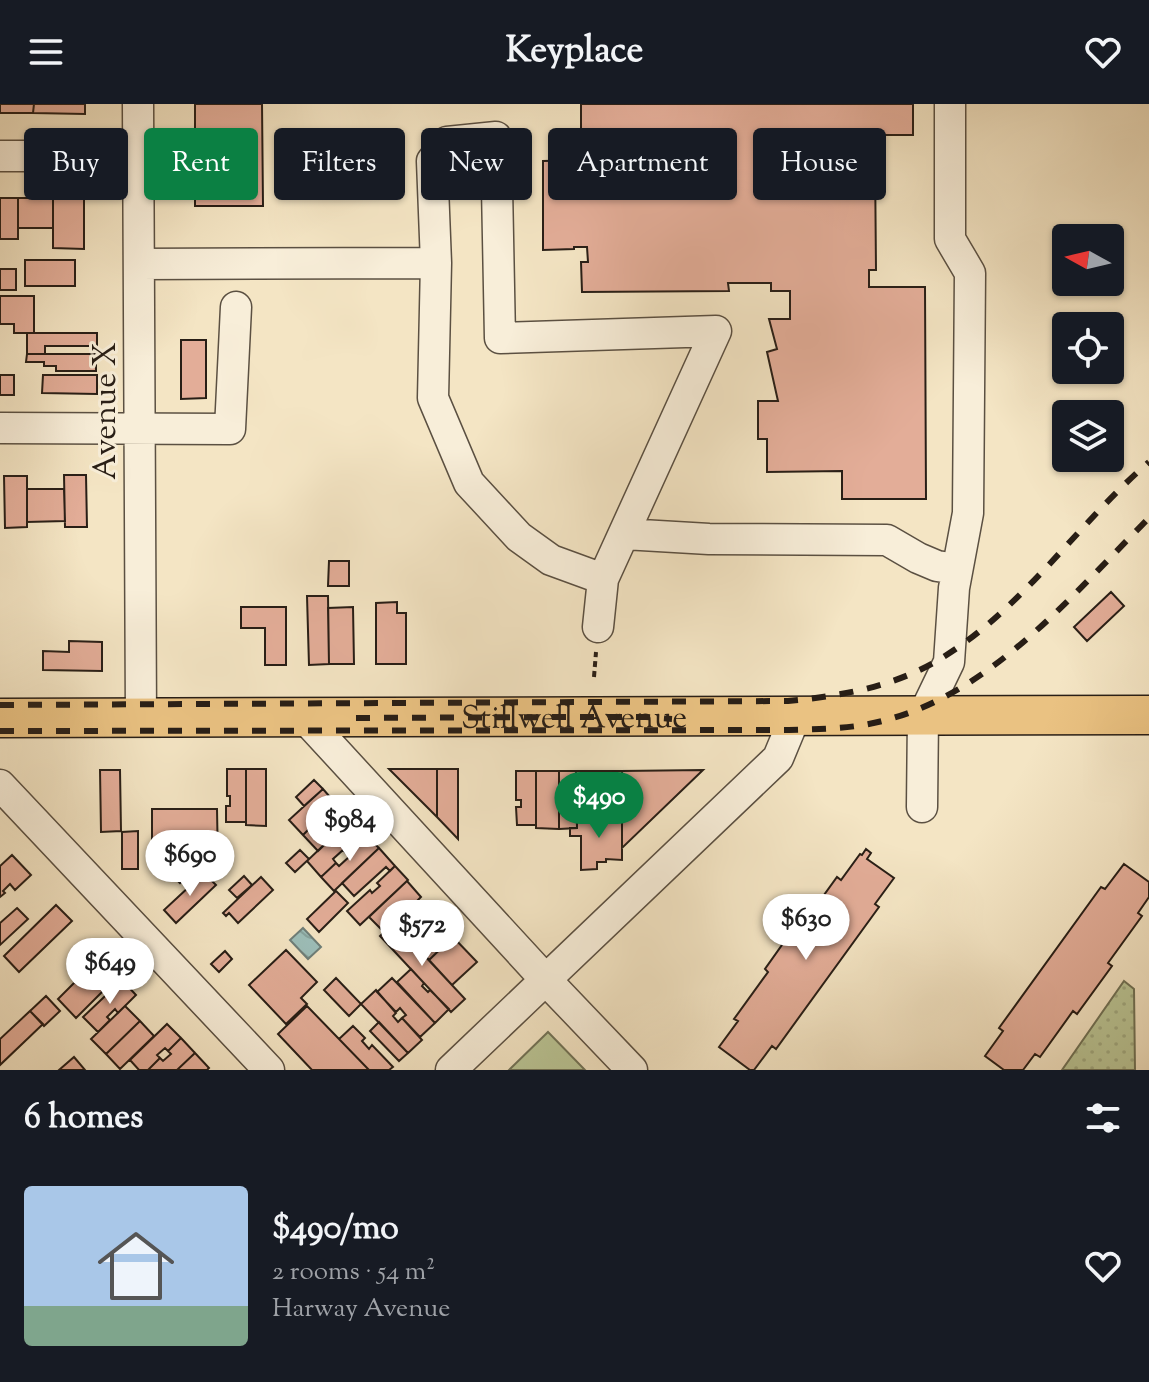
<!DOCTYPE html>
<html lang="en">
<head>
<meta charset="utf-8">
<style>
  body { margin:0; font-family:"Sorts Mill Goudy",serif; background:#242831; color:#f1f3f6; height:100vh; display:flex; flex-direction:column; font-size:30px; white-space:nowrap }
  * { box-sizing:border-box; margin:0 }
  p { font-size:26px; color:#9ea1a6 }
  .icon { flex:none; width:44px; height:44px; fill:none; stroke:currentColor; stroke-width:2; stroke-linecap:round; stroke-linejoin:round }
  .map { position:relative; height:966px; overflow:hidden }
  .drawer { display:flex; flex-direction:column; background:#171b24; flex:1 }
  .drawer>* { flex:none }
  .banner { position:absolute; left:24px; top:24px; width:1102px; height:72px; display:flex; gap:16px }
  .needle { width:52px; rotate:278deg }
  .tools { position:absolute; left:1052px; top:120px; display:grid; gap:16px }
  .tools a { display:grid; place-items:center; width:72px; height:72px; border-radius:8px; background:#171b24; box-shadow:0 2px 6px #0004; font-size:40px }
  .price { position:absolute; translate:-50% -68px; padding:0 18px; border-radius:28px; background:#fff; color:#222; font-size:26px; line-height:52px; filter:drop-shadow(0 2px 4px #0008) }
  .price::after { content:''; position:absolute; left:50%; top:48px; width:24px; height:18px; margin-left:-12px; background:inherit; clip-path:polygon(0 0,100% 0,50% 100%) }
  .price.on { background:#0b8043; color:#fff }
  ul { padding:0; list-style:none }
  li { display:flex; align-items:center; gap:24px; height:200px; padding:0 24px }
  li+li { border-top:2px solid #363941 }
  li span { display:grid; place-items:center; flex:none; width:224px; height:160px; border-radius:8px; color:#555 }
  li>.icon { margin-inline-start:auto }
  span .icon { width:96px; height:96px; fill:#fffc; stroke-width:1 }
  li b { font-size:34px }
  h2 { display:flex; justify-content:space-between; align-items:center; height:96px; padding:0 24px; font-size:34px }
  .chip { padding:0 28px; border-radius:8px; background:#171b24; box-shadow:0 2px 6px #0004; font-size:28px; line-height:72px }
  .chip.on { background:#0b8043; color:#fff }
  header { display:flex; justify-content:space-between; align-items:center; height:104px; padding:0 24px; background:#171b24; font-size:36px; font-weight:700 }
  .map>svg:first-child { display:block }
  .grass { fill:#bac595; stroke:#717256; stroke-width:2 }
  .park { fill:url(#park-dots); stroke:#717256; stroke-width:2 }
  .water { fill:url(#water-waves); stroke:#6e7e78; stroke-width:2 }
  .building { fill:#e3ad98; stroke:#281e16; stroke-width:2 }
  .lines { fill:none; stroke-linecap:round; stroke-linejoin:round }
  .minor-casing { stroke:#5b5042; stroke-width:33 }
  .major-casing { stroke:#281e16; stroke-width:41 }
  .path { stroke:#281e16; stroke-width:4; stroke-dasharray:6 4; stroke-linecap:butt }
  .minor { stroke:#f8eed9; stroke-width:30 }
  .major { stroke:#eac282; stroke-width:38 }
  .rail { stroke:#281e16; stroke-width:6; stroke-dasharray:14 14; stroke-linecap:butt }
  .labels { text-anchor:middle; stroke-width:6; stroke-linejoin:round; paint-order:stroke }
  .street-label { font-size:32px; fill:#281e16; stroke:#f8eed9 }
</style>
</head>
<body>
<header><svg class="icon" aria-label="menu" viewBox="0 0 24 24"><path d="M4 6h16M4 12h16M4 18h16"/></svg>Keyplace<svg class="icon" aria-label="heart" viewBox="0 0 24 24"><path d="M12 20l-8-8c-3-5 5-10 8-4 3-6 11-1 8 4z"/></svg></header>
<div class="map">
<svg width="1149" height="966" viewBox="0 0 1149 966">
  <defs>
    <pattern id="park-dots" width="8" height="8" patternUnits="userSpaceOnUse" patternTransform="scale(2)"><rect width="8" height="8" fill="#bac595"/><path d="M2 2h.1M6 6h.1" fill="none" stroke="#a0a980" stroke-width="1.8" stroke-linecap="round"/></pattern>
    <pattern id="water-waves" width="16" height="10" patternUnits="userSpaceOnUse" patternTransform="scale(2)"><rect width="16" height="10" fill="#9cbeb9"/><path d="M0 5q4-4 8 0t8 0" fill="none" stroke="#86a39e"/></pattern>
  </defs>
  <rect width="100%" height="100%" fill="#f4e5c4"/>
  <filter id="stains"><feTurbulence type="fractalNoise" baseFrequency=".0025" numOctaves="4"/><feColorMatrix values="0 0 0 0 .2 0 0 0 0 .09 0 0 0 0 .02 0 0 0 .5 -.17"/></filter>
  <radialGradient id="worn" r=".72"><stop offset=".6" stop-color="#630" stop-opacity="0"/><stop offset="1" stop-color="#630" stop-opacity=".3"/></radialGradient>
  <path class="grass" d="M548 928 585 966H509Z"/>
  <path class="park" d="M1124 877 1134 885 1135 966H1062Z"/>
  <path class="water" d="M303 824 321 843 308 855 290 836Z"/>
  <path class="building" d="M0 0H34L33 9H0Z
    M34 0H85V10L33 9Z
    M195 0H262L263 102H195Z
    M581 0H913V31H870V53H875L876 166H869V183H925L926 395H842V367L767 368V335H758V297H778L767 248 777 245 769 215H790V187H771V179H728L729 187 582 188 581 158H588L587 143H574V145L543 146V57L588 56 589 34H581Z
    M0 94H18V135H0Z
    M18 94H53V124H18Z
    M53 94H84V145L53 144Z
    M25 156H75V182H25Z
    M0 165H16V186H0Z
    M0 192H34V229H14V220H0Z
    M27 229H97V242H45V250H27Z
    M181 236H206V294L181 295Z
    M27 250H96V267H56V262H44V258H26Z
    M0 271H14V291H0Z
    M43 271H97V290L42 289Z
    M64 371H86L87 423H65Z
    M4 372H27V423L5 424Z
    M27 385H64L65 417 27 418Z
    M329 457H349V482H328Z
    M1111 488 1124 502 1087 537 1074 523Z
    M307 492H328L329 560 309 561Z
    M397 498V509H406V560H376V499Z
    M241 503H286V561H265V524H241Z
    M353 503 354 560H329L328 504Z
    M69 537 102 538V567L43 566V547L69 548Z
    M227 665H246V718H226V702H230V692H227Z
    M246 665H266V722L246 721Z
    M389 665H437V713Z
    M437 665H458V735L437 713Z
    M100 666H120L121 727 101 728Z
    M703 666 622 744V667Z
    M516 667H536V721H517L516 703H521V696H516Z
    M536 667H559V725L536 724Z
    M559 667H576L577 724 559 725Z
    M576 667H622V714H577Z
    M314 676 323 685 304 702 296 693Z
    M323 685 336 700 318 717 315 714 311 717 314 720 303 731 289 716Z
    M336 700 351 715 318 747 303 731 314 720 317 724 321 721 318 717Z
    M152 705H217L218 760 200 761 180 779 152 750Z
    M577 714H622V756L606 755V758H597V765L581 766V732H570V724H577Z
    M351 715 365 731 346 749 343 746 333 755 336 759 321 773 307 757Z
    M138 727V765H122V728Z
    M365 731 379 744 334 787 321 773 336 759 339 762 350 752 346 749Z
    M379 744 395 762 390 767 386 763 354 792 342 779Z
    M866 745 871 749 867 755 894 774 875 800 879 803 776 945 772 942 754 966H750L719 943 738 917 734 915 768 868 765 865 799 817 803 820 837 773 841 776 860 750 862 751Z
    M300 746 309 755 295 768 286 759Z
    M12 751 31 771 15 786 10 780 3 787 5 789 0 793V762Z
    M1124 760 1149 778V793L1138 809 1142 812 1108 859 1112 862 1077 910 1073 907 1040 953 1035 950 1023 966H1004L985 952 1003 927 999 924 1101 783 1105 785Z
    M395 762 408 776 360 821 347 807 370 786 372 789 380 782 377 779Z
    M204 769 216 781 176 819 164 806Z
    M244 772 252 781 237 794 229 786Z
    M261 773 273 786 238 819 229 809 226 812 223 809Z
    M407 777 421 793 409 805 403 803 397 809 398 815 384 828 369 813Z
    M336 787 348 799 319 828 307 815Z
    M56 801 72 817 19 868 4 852Z
    M17 804 28 815 0 841V819Z
    M429 807 453 833 429 856 405 830Z
    M394 819 465 895 451 908 380 832Z
    M453 833 477 858 452 881 429 856Z
    M286 846 317 878 301 894 307 900 286 920 249 881Z
    M225 847 232 855 219 868 211 860Z
    M105 848 124 866 76 914 58 895Z
    M411 865 424 879 422 882 428 888 430 886 449 905 435 919 397 878Z
    M336 874 361 900 349 912 324 886Z
    M392 874 435 919 420 933 402 914 406 911 400 904 396 908 377 888Z
    M122 876 136 891 118 909 115 905 107 913 110 916 98 928 83 913Z
    M376 886 396 909 393 912 398 918 402 914 422 936 408 949 361 900Z
    M46 892 60 907 44 922 30 907Z
    M125 902 140 917 106 950 91 935Z
    M307 902 339 935 369 966H312L278 930Z
    M30 907 43 920 0 961V935Z
    M140 917 154 932 120 965 106 950Z
    M379 918 408 949 399 957 370 927Z
    M167 920 181 934 168 947 165 944 157 951 160 954 148 966H139L130 956Z
    M353 922 365 934 362 937 369 945 372 941 393 963 389 966H369L339 935Z
    M181 934 195 949 177 966H148L160 954 163 957 171 950 168 947Z
    M195 949 209 964 207 966H177Z
    M74 953 85 966H59Z"/>
  <g class="lines">
    <g class="minor-casing">
      <path id="minor" d="M138 0 141 614
        M0 52H139
        M139 160 436 159
        M0 324 230 325 236 203
        M624 430 709 435 887 436 918 454 937 462 957 465
        M598 523 603 475 716 227 500 234 496 33 447 38 432 57 436 159 433 294 469 379 519 433 551 456 603 475
        M304 613 545 875 632 966
        M0 681 269 966
        M922 703 923 612 949 558 954 484 968 409 970 169 950 135V0
        M451 966 778 654 795 613"/>
    </g>
    <g class="major-casing">
      <g id="major">
        <path id="s1" d="M0 614 1149 611"/>
      </g>
    </g>
    <path class="path" d="M594 573 596 548"/>
    <use href="#minor" class="minor"/>
    <use href="#major" class="major"/>
    <path class="rail" d="M0 601 788 597C841 592 894 583 940 555 1023 505 1077 420 1149 358
      M356 614 570 613H646L672 615
      M0 627 789 626C822 625 854 625 886 616 993 588 1074 489 1149 414"/>
  </g>
  <g class="labels">
    <g class="street-label">
      <text transform="translate(104 307) rotate(-90)" y="11">Avenue X</text>
      <text dy="11" stroke="none"><textPath href="#s1" startOffset="574">Stillwell Avenue</textPath></text>
    </g>
  </g>
  <rect width="100%" height="100%" filter="url(#stains)"/>
  <rect width="100%" height="100%" fill="url(#worn)"/>
</svg>
<div class="tools">
<a><svg class="needle" viewBox="-14 -14 28 28"><path d="M0-13l5 13h-10z" fill="#e53935"/><path d="M0 13l5-13h-10z" fill="#9ea1a6"/></svg></a>
<a><svg class="icon" aria-label="locate" viewBox="0 0 24 24"><circle cx="12" cy="12" r="6"/><path d="M12 2v4M12 18v4M2 12h4M18 12h4"/></svg></a>
<a><svg class="icon" aria-label="layers" viewBox="0 0 24 24"><path d="M12 4l9 5-9 5-9-5zM3 14l9 5 9-5"/></svg></a>
</div>
<b class="price on" style="left:599px;top:736px">$490</b>
<b class="price" style="left:350px;top:759px">$984</b>
<b class="price" style="left:190px;top:794px">$690</b>
<b class="price" style="left:806px;top:858px">$630</b>
<b class="price" style="left:422px;top:864px">$572</b>
<b class="price" style="left:110px;top:902px">$649</b>
<div class="banner">
<a class="chip">Buy</a>
<a class="chip on">Rent</a>
<a class="chip">Filters</a>
<a class="chip">New</a>
<a class="chip">Apartment</a>
<a class="chip">House</a>
</div>
</div>
<section class="drawer">
<h2>6 homes<svg class="icon" aria-label="filters" viewBox="0 0 24 24"><path d="M4 7h16M4 17h16"/><circle cx="9" cy="7" r="2"/><circle cx="15" cy="17" r="2"/></svg></h2>
<ul>
<li><span style="background:linear-gradient(#a9c7e8 75%,#7fa58c 0)"><svg class="icon" aria-label="home" viewBox="0 0 24 24"><path d="M3 11l9-7 9 7M6 9v11h12V9"/></svg></span><div><b>$490/mo</b><p>2 rooms · 54 m²</p><p>Harway Avenue</p></div><svg class="icon" aria-label="heart" viewBox="0 0 24 24"><path d="M12 20l-8-8c-3-5 5-10 8-4 3-6 11-1 8 4z"/></svg></li>
</ul>
</section>
</body>
</html>
